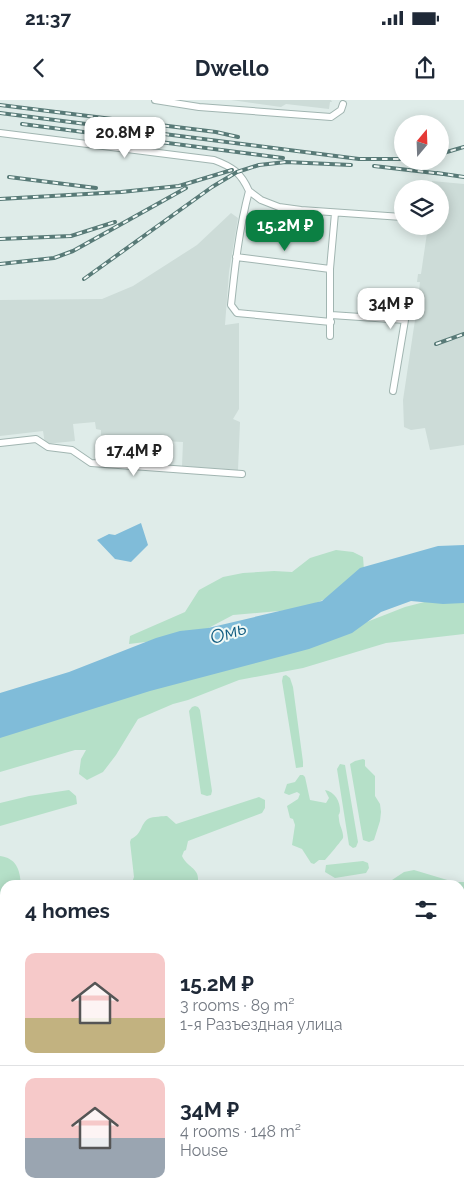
<!DOCTYPE html>
<html lang="en">
<head>
<meta charset="utf-8">
<style>
  body { margin:0; font-family:Raleway,sans-serif; background:#f6f6f7; color:#1f2937; height:100vh; display:flex; flex-direction:column; font-size:19px; white-space:nowrap }
  * { box-sizing:border-box; margin:0 }
  p { font-size:16px; color:#747a83 }
  .icon { flex:none; width:28px; height:28px; fill:none; stroke:currentColor; stroke-width:2; stroke-linecap:round; stroke-linejoin:round }
  .map { position:relative; flex:1; overflow:hidden }
  .sheet { position:absolute; left:0px; top:780px; width:465px; height:320px; display:flex; flex-direction:column; background:#fff; border-radius:15px 15px 0 0; box-shadow:0 2px 12px #0003 }
  .sheet>* { flex:none }
  .needle { width:32px; rotate:19deg }
  .tools { position:absolute; left:394px; top:15px; display:grid; gap:10px }
  .tools a { display:grid; place-items:center; width:55px; height:55px; border-radius:50%; background:#fff; box-shadow:0 2px 12px #0003; font-size:25px }
  .price { position:absolute; translate:-50% -42px; padding:0 11px; border-radius:10px; background:#fff; color:#222; font-size:16px; line-height:32px; filter:drop-shadow(0 1px 2px #0008) }
  .price::after { content:''; position:absolute; left:50%; top:30px; width:15px; height:11px; margin-left:-8px; background:inherit; clip-path:polygon(0 0,100% 0,50% 100%) }
  .price.current { background:#0b8043; color:#fff }
  ul { padding:0; list-style:none }
  li { display:flex; align-items:center; gap:15px; height:125px; padding:0 25px }
  li+li { border-top:1px solid #e0e1e3 }
  li span { display:grid; place-items:center; flex:none; width:140px; height:100px; border-radius:10px; color:#555 }
  li>.icon { margin-inline-start:auto }
  span .icon { width:60px; height:60px; fill:#fffc; stroke-width:1 }
  li b { font-size:21px }
  h2 { display:flex; justify-content:space-between; align-items:center; height:60px; padding:0 25px; font-size:21px }
  .status { display:flex; justify-content:space-between; align-items:center; height:35px; padding:0 25px; background:#fff; direction:ltr }
  .status svg { height:14px; fill:currentColor }
  header { display:flex; justify-content:space-between; align-items:center; height:65px; padding:0 25px; background:#fff; font-size:22px; font-weight:700 }
  .map>svg:first-child { display:block }
  .built { fill:#cddcd8 }
  .green { fill:#b5e0c8 }
  .water { fill:#80bcd9 }
  .lines { fill:none; stroke-linecap:round; stroke-linejoin:round }
  .minor-casing { stroke:#a1b5b1; stroke-width:8 }
  .minor { stroke:#fff; stroke-width:6 }
  .rail-casing { stroke:#587a77; stroke-width:4 }
  .rail { stroke:#f0f9f6; stroke-width:2; stroke-dasharray:5.5; stroke-linecap:butt }
  .labels { text-anchor:middle; stroke-width:4; stroke-linejoin:round; paint-order:stroke }
  .water-label { font-size:19px; font-style:italic; fill:#115c81; stroke:#f0f9f6 }
</style>
</head>
<body>
<div class="status"><b>21:37</b><svg viewBox="0 0 49 12"><path d="M0 12V9h3v3zM5 12V6h3v6zM10 12V3h3v9zM15 12V0h3v12zM26 1h20v11H26zM47 4h2v5h-2z"/></svg></div>
<header><svg class="icon" aria-label="back" viewBox="0 0 24 24"><path d="M15 5l-7 7 7 7"/></svg>Dwello<svg class="icon" aria-label="share" viewBox="0 0 24 24"><path d="M12 15V3M7 8l5-5 5 5M5 13v7h14v-7"/></svg></header>
<div class="map">
<svg width="464" height="1100" viewBox="0 0 464 1100">
  <rect width="100%" height="100%" fill="#dfece9"/>
  <path class="built" d="M231 0H331L332 2H330L329 9 286 4 281 7Z
    M432 81 464 84V345L430 350 425 328 411 330 404 327 403 300 418 200 420 182H417L418 174H421L428 126H440V89H431Z
    M231 113 238 118 229 172 225 225 239 223V309L233 319 240 322 238 370 182 366 183 342 114 339 113 336H101V330L96 329 95 322 73 324 75 341 45 344 43 331 0 336V200L102 199 133 186 197 145Z
    M460 1020 464 1021V1067H460Z"/>
  <path class="green" d="M336 450 353 452 363 457 364 470 339 493 302 509 233 515 199 533 170 539 129 544 130 536 185 512 199 490 223 477 243 473 274 471 292 472 310 458Z
    M464 498V534L386 543 303 568 239 580 188 600 173 604 138 619 116 655 103 672 87 680 79 674 81 659 86 650H75L0 672V635L336 534 405 507 436 499Z
    M286 575 290 578 293 587 303 662V667L296 668 282 581 283 576Z
    M195 606 198 607 200 610 212 691 211 695 207 696 201 694 189 611 192 607Z
    M363 659 365 660V666L375 676V696L380 704 381 712 380 721 374 740 369 742 363 740 350 664 355 661Z
    M340 664 345 665 358 742 356 747 353 748 349 745 337 669Z
    M300 675H303L305 677 310 700 326 703 329 698 325 690C335 692 340 701 340 711 339 717 338 712 339 719 339 725 344 732 343 738 342 740 328 757 325 760H319L314 764 311 763 302 749 292 745 295 725 293 719 290 718 287 706 298 699 300 694 297 692 289 695 284 693 287 684 295 682Z
    M69 690 76 696 77 704 0 726V703L29 696Z
    M259 697 265 700V708L262 713 188 741 186 750 184 751 182 756C188 769 202 768 197 785H131L134 777 130 742 131 739C143 734 140 722 150 718 151 717 165 716 167 716L176 724Z
    M0 756C16 758 20 769 21 785H5V817L0 821Z
    M363 761 368 763 369 768 366 773 335 778 325 772 326 765Z
    M414 770 454 782H464L463 965 460 964V785H373L386 784 404 772Z
    M0 883H5V902L0 905Z"/>
  <path class="water" d="M141 423 148 445 131 462 115 459 97 440 109 434 115 435Z
    M464 445V503L443 504 411 501 381 512 352 533 309 549 150 591 0 638V593L69 572 156 538 180 531 208 528 322 501 360 468 438 446Z"/>
  <g class="lines">
    <g class="minor-casing">
      <path id="minor" d="M155 0 199 7 331 17 341 10 343 4
        M0 33 214 60C233 67 241 73 249 91
        M249 91C239 129 235 167 231 205L237 213 331 222
        M249 91 261 100 279 107 301 110 402 117
        M236 157 330 169
        M331 215 405 220 393 291
        M330 236V169L335 113
        M0 343 36 339 48 347 72 350 91 363 242 374
        M0 944 2 951 0 984
        M0 1095H20
        M340 1095 341 1100
        M56 1100 57 1095
        M129 1100 131 1095"/>
    </g>
    <use href="#minor" class="minor"/>
    <g class="rail-casing">
      <path id="rail" d="M0 5 216 32 238 37
        M0 13 359 59H402
        M22 24 283 58
        M440 54 464 47
        M374 66 443 74
        M437 73 464 77
        M9 77 96 88
        M0 99 121 92 179 86 232 70
        M0 139 71 136 115 122
        M0 164 54 158 73 151 186 88
        M84 179 212 87 237 72 259 65 286 62 351 65
        M436 244 464 234"/>
    </g>
    <use href="#rail" class="rail"/>
  </g>
  <g class="labels">
    <g class="water-label">
      <text transform="translate(228 532) rotate(-18)" y="7">Омь</text>
    </g>
  </g>
</svg>
<div class="tools">
<a><svg class="needle" viewBox="-14 -14 28 28"><path d="M0-13l5 13h-10z" fill="#e53935"/><path d="M0 13l5-13h-10z" fill="#747a83"/></svg></a>
<a><svg class="icon" aria-label="layers" viewBox="0 0 24 24"><path d="M12 4l9 5-9 5-9-5zM3 14l9 5 9-5"/></svg></a>
</div>
<b class="price" style="left:125px;top:59px">20.8M ₽</b>
<b class="price current" style="left:285px;top:152px">15.2M ₽</b>
<b class="price" style="left:391px;top:230px">34M ₽</b>
<b class="price" style="left:134px;top:377px">17.4M ₽</b>
<section class="sheet">
<h2>4 homes<svg class="icon" aria-label="filters" viewBox="0 0 24 24"><path d="M4 7h16M4 17h16"/><circle cx="9" cy="7" r="2"/><circle cx="15" cy="17" r="2"/></svg></h2>
<ul>
<li><span style="background:linear-gradient(#f6c9c9 65%,#c2b280 0)"><svg class="icon" aria-label="home" viewBox="0 0 24 24"><path d="M3 11l9-7 9 7M6 9v11h12V9"/></svg></span><div><b>15.2M ₽</b><p>3 rooms · 89 m²</p><p>1-я Разъездная улица</p></div></li>
<li><span style="background:linear-gradient(#f6c9c9 60%,#9aa5b1 0)"><svg class="icon" aria-label="home" viewBox="0 0 24 24"><path d="M3 11l9-7 9 7M6 9v11h12V9"/></svg></span><div><b>34M ₽</b><p>4 rooms · 148 m²</p><p>House</p></div></li>
</ul>
</section>
</div>
</body>
</html>
